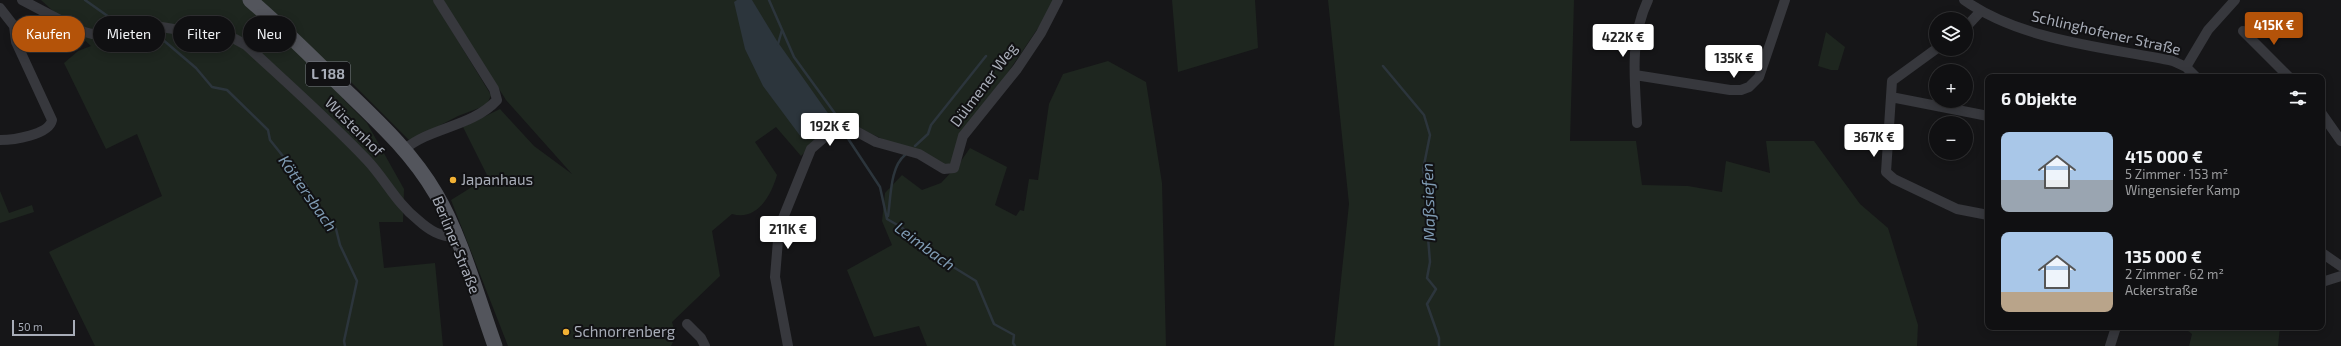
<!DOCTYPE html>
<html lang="de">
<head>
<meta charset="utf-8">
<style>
  body { margin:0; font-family:"Exo 2",sans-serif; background:#1e1e20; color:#f1f3f6; height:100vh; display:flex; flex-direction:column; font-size:15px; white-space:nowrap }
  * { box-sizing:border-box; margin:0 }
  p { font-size:13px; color:#9c9d9f }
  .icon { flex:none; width:22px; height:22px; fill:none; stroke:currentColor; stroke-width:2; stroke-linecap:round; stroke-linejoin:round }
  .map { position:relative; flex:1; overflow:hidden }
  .side { position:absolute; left:1985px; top:74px; width:340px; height:256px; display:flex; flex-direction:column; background:#101012; border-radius:8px; box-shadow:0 2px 10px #0003,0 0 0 1px #303032 }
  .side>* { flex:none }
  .top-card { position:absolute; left:12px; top:16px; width:380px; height:36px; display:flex; gap:8px }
  .tools { position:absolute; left:1929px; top:12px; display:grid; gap:8px }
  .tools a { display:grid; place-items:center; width:44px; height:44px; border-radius:50%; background:#101012; box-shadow:0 2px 10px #0003,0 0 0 1px #303032; font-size:20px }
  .scale { position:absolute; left:12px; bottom:10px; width:63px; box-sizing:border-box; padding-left:4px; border:2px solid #a8adb8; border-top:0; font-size:11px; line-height:14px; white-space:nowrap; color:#a8adb8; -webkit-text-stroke:3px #111113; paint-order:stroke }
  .price { position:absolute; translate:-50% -34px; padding:0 9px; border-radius:4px; background:#fff; color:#222; font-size:13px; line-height:26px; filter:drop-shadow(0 1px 2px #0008) }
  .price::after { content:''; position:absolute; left:50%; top:24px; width:12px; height:9px; margin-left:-6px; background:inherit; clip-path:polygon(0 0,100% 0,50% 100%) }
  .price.active { background:#b45309; color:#fff }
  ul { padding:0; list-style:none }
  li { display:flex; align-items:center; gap:12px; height:100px; padding:0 16px }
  li span { display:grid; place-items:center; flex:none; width:112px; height:80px; border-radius:8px; color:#555 }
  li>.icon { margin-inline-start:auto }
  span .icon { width:48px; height:48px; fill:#fffc; stroke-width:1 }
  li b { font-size:17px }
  h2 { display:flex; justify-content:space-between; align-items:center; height:48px; padding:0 16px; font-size:17px }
  .tag { padding:0 14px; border-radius:18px; background:#101012; box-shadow:0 2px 10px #0003,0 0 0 1px #303032; font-size:14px; line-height:36px }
  .tag.active { background:#b45309; color:#fff }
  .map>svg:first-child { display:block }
  .green { fill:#1e261f }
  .water { fill:#2c353c }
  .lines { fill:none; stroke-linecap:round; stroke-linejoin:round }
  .stream { stroke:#2c353c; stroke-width:2.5 }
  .street { stroke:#37383d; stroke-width:10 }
  .primary { stroke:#53555c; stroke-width:15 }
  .poi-dot { fill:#f2b134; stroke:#111113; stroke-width:1.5 }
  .labels { text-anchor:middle; stroke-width:4; stroke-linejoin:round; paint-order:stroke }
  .shield { fill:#111113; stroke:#7b7e86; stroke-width:1 }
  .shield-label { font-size:14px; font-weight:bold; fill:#a8adb8 }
  .street-label { font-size:15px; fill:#a8adb8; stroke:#111113 }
  .poi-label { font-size:15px; fill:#a8adb8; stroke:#111113; text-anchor:start }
  .water-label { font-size:16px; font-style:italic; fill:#7f9bb3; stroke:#111113 }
</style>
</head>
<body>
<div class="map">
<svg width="2341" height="346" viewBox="0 0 2341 346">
  <rect width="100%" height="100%" fill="#161618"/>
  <path class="green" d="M41 0H433L491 95 487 105 458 116 410 141 349 80 343 99 367 123 404 189 403 222H379L384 268 435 263 443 346H95L49 252 162 196 137 134 106 149 64 63 78 51 91 46Z
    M443 0H1057L969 130 956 164 944 169 835 116 837 121 801 156 776 127 755 142 777 175C771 196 757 221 732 214L712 231 720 276 672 322 676 336 671 346H508L451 200 488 177 463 127 500 109 534 146 572 174 506 100Z
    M1172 0H1255L1258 48 1178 72Z
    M1328 0H1574L1570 141H1636L1642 185 1688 186 1722 192 1726 161 1770 173 1766 141H1814L1860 204 1888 228 1918 325 1917 346H1334L1349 204Z
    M1826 32 1845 47 1838 70H1831L1818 66Z
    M1108 61 1146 82 1162 183 1166 346H927L919 326 874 337 847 270 892 245 882 221 885 193 902 175 922 190 941 183 959 164 970 148 1007 167 995 205 1016 216 1020 210 1024 211 1029 179 1038 180 1049 104 1063 74Z
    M0 191 9 213 32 205 34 212 0 223Z
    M2183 327H2280L2278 346H2189L2192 334Z"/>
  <path class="water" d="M737 0H752L777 41 830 116 806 140 801 137 763 86 745 49 734 2Z"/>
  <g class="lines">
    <path class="stream" d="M85 0 116 22
      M769 0 794 57 839 119
      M141 33 162 39 196 68 212 87 227 90 268 130 270 140 307 186 312 203 323 220 336 229 340 245 357 281 344 341 345 346
      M778 44 782 30
      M1383 66 1424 115 1430 135 1423 170 1427 186V225L1430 262 1427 278 1436 289 1427 304 1439 338V346
      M828 115 838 119
      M845 134 880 187 887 219 901 227 937 257 976 281 994 324 1014 335 1013 343 1015 346
      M915 146 928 134 931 125 986 56
      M888 216C891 197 890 167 905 155"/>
    <path class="street" d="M22 0 81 31 92 34 143 24 235 39 246 45C287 83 329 120 367 160 385 179 397 204 418 220 429 230 440 237 456 237
      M1964 0C2022 41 2104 47 2173 61L2186 67 2196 77
      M0 8 14 26 16 42 52 120C49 135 13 140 0 140
      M1966 27 1980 12
      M2243 31 2289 77
      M1936 49 1892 81 1886 172 1894 179 1957 209 1988 215
      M2186 67 2208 30 2235 0
      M1635 75 1730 90H1741L1749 87 1759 77 1785 0
      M1891 97 1988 116
      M2322 114 2341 141
      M1637 123C1635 81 1629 39 1648 0
      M405 149C431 127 472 127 497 100L494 89 438 0
      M2322 253 2341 266
      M2322 282 2341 276
      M687 324 701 338 705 346
      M788 346 775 277 779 228 811 149 841 123 876 142 919 154 944 169 954 168 963 136 1017 69 1041 33 1058 0
      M2110 346 2116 327"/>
    <path class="primary" d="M250 0C281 27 311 56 340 85 375 119 411 151 436 194 461 236 478 299 495 346"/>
  </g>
  <g class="poi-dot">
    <circle cx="453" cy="180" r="4"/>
    <circle cx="566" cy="332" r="4"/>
  </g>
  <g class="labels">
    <rect class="shield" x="306" y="62" width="44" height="24" rx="3"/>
    <g class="shield-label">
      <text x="328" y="79">L 188</text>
    </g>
    <g class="street-label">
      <text transform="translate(2106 33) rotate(13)" y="5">Schlinghofener Straße</text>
      <text transform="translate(984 85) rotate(-53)" y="5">Dülmener Weg</text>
      <text transform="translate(354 127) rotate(45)" y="5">Wüstenhof</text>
      <text transform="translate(456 245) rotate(68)" y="5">Berliner Straße</text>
    </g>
    <g class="poi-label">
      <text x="461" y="185">Japanhaus</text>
      <text x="574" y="337">Schnorrenberg</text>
    </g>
    <g class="water-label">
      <text transform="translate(308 193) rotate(55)" y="6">Köttersbach</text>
      <text transform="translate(1428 202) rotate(-92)" y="6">Maßsiefen</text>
      <text transform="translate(925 246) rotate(36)" y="6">Leimbach</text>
    </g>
  </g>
</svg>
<div class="tools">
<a><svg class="icon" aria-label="layers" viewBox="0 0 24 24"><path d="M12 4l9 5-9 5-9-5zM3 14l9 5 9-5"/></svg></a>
<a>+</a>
<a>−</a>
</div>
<div class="scale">50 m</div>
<b class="price active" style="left:2274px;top:46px">415K €</b>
<b class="price" style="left:1623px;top:58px">422K €</b>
<b class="price" style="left:1734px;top:79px">135K €</b>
<b class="price" style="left:830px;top:147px">192K €</b>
<b class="price" style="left:1874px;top:158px">367K €</b>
<b class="price" style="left:788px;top:250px">211K €</b>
<div class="top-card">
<a class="tag active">Kaufen</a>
<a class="tag">Mieten</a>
<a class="tag">Filter</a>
<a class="tag">Neu</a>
</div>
<section class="side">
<h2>6 Objekte<svg class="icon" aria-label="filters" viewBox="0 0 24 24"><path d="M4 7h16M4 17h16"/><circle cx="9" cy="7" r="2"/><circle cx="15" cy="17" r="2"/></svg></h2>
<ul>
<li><span style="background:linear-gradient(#a9c7e8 60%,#9aa5b1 0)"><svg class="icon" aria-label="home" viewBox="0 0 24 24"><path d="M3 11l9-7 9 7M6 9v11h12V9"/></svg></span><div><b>415 000 €</b><p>5 Zimmer · 153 m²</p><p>Wingensiefer Kamp</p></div></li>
<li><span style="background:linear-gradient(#a9c7e8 75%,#b9a48a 0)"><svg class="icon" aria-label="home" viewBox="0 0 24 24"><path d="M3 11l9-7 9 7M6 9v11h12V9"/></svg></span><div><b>135 000 €</b><p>2 Zimmer · 62 m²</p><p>Ackerstraße</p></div></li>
</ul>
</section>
</div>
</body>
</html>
